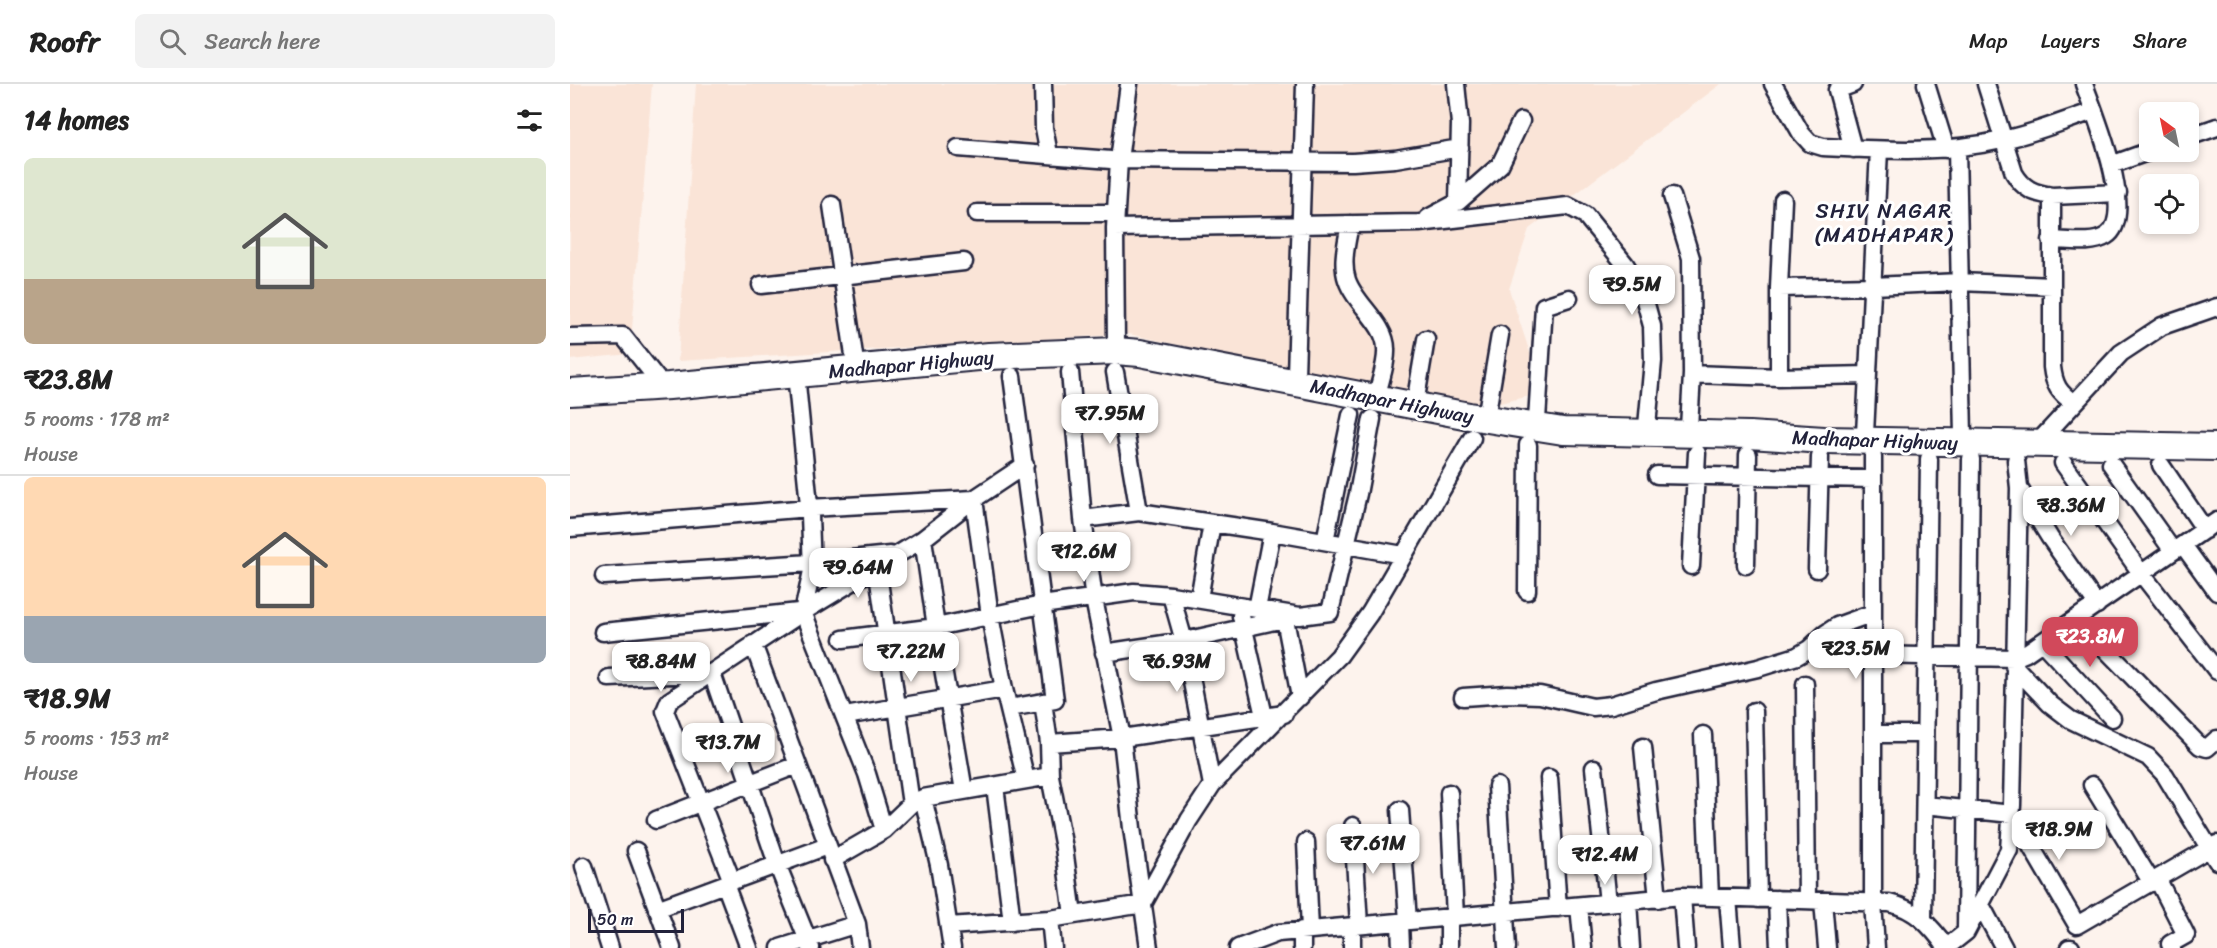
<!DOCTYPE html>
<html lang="en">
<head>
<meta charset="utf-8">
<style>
  body { margin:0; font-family:Sriracha,sans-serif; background:#f2f2f2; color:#222; height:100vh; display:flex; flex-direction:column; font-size:22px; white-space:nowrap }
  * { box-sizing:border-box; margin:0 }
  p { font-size:20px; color:#767676 }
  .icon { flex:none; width:33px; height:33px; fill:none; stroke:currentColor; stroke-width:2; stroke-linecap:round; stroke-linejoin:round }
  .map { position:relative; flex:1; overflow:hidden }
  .drawer { display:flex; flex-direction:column; background:#fff; width:570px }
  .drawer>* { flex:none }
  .needle { width:39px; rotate:327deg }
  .fabs { position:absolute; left:1569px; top:18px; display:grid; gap:12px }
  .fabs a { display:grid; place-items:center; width:60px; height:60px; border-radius:9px; background:#fff; box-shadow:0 3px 9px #0003; font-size:30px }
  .scale { position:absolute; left:18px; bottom:15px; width:96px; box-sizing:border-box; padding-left:6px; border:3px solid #22223b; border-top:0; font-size:16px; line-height:21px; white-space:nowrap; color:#22223b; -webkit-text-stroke:4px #fff; paint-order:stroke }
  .price { position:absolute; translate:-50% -51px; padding:0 14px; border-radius:12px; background:#fff; color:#222; font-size:20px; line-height:39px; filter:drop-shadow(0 2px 3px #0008) }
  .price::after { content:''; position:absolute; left:50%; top:36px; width:18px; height:14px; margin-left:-9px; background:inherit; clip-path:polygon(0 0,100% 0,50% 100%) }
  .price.on { background:#d1495b; color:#fff }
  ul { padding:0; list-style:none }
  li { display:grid; align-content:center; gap:12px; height:318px; padding:0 24px }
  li+li { border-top:2px solid #e0e0e0 }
  li span { display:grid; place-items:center; height:186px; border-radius:9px; color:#555 }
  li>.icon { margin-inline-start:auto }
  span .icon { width:108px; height:108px; fill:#fffc; stroke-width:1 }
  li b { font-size:26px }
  h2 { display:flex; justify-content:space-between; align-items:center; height:72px; padding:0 24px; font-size:26px }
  header { display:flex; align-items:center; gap:36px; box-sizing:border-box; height:84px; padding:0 30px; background:#fff; border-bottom:2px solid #e0e0e0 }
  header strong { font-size:28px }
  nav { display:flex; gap:33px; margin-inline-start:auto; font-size:21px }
  .search { width:420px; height:54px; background:#f2f2f2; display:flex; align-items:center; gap:15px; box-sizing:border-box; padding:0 21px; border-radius:9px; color:#767676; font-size:22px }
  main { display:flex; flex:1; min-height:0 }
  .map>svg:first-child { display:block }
  .built { fill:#fae4d7 }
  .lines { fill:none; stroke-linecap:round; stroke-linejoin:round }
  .minor-casing { stroke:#22223b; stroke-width:21 }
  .highway-casing { stroke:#22223b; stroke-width:30 }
  .minor { stroke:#fff; stroke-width:16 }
  .highway { stroke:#fff; stroke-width:26 }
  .labels { text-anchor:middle; stroke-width:6; stroke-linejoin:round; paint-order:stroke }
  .street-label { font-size:20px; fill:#22223b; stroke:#fff }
  .neighbourhood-label { font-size:21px; letter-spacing:1.5px; fill:#22223b; stroke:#fff }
</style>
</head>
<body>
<header>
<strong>Roofr</strong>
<div class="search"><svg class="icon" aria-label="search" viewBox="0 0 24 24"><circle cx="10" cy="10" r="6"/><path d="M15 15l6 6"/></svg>Search here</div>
<nav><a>Map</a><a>Layers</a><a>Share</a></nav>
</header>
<main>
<section class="drawer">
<h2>14 homes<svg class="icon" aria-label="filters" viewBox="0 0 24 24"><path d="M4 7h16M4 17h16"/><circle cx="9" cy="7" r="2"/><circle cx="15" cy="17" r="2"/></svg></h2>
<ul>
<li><span style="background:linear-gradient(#dfe7d0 65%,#b9a48a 0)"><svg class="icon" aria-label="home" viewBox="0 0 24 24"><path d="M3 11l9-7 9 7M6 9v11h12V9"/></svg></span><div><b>₹23.8M</b><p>5 rooms · 178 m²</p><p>House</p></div></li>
<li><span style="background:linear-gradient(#ffd9b3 75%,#9aa5b1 0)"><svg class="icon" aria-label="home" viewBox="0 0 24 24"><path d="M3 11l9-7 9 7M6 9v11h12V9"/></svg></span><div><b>₹18.9M</b><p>5 rooms · 153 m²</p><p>House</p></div></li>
</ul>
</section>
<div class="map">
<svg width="1647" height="864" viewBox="0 0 1647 864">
  <rect width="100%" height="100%" fill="#fdf3ed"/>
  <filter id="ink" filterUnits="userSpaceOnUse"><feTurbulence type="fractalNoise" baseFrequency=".0167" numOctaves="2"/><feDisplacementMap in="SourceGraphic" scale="12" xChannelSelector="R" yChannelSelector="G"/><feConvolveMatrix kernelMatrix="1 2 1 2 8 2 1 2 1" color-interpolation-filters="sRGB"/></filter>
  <g filter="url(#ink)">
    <path class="built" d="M0 0H82L60 270 0 276Z
      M126 0H1151L959 145 939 205 973 309 900 326 559 250 108 277Z"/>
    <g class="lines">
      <g class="minor-casing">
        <path id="minor" d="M473 0 474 44 479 70
          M886 0 890 40 888 118
          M1203 0 1231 49 1240 59 1253 63C1313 66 1372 70 1432 56 1463 50 1493 37 1524 27
          M1283 0 1267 6 1283 65
          M1356 0 1376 65
          M1416 0 1444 89C1454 106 1464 109 1482 112V283C1484 301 1489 309 1504 319
          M1618 53 1647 43
          M388 64 541 76 783 78 825 75 890 64
          M1387 64 1393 352
          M1541 81 1580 67
          M1102 112 1121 174 1122 290 1119 344
          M1482 112 1548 109
          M262 121 285 278
          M407 129H546
          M858 134 888 118 930 81 951 37
          M780 140C777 158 771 178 777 196 785 220 816 240 816 265 817 278 811 294 808 307
          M545 144 849 139 998 122 1015 131 1055 180 1073 209 1082 242 1083 277 1077 342
          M1481 156C1497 156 1522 161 1536 152 1568 132 1524 29 1514 0
          M191 201 394 178
          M1209 204 1303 202 1390 198 1482 202
          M0 253 53 252 88 296
          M546 260 545 144 549 76 559 0
          M500 288 513 435 524 515 552 654 562 744 579 864
          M545 288 569 428
          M226 290 240 431 242 487 233 528 297 690 314 746
          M1122 290 1209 293 1298 291
          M726 291 735 0
          M1209 293V204L1213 116
          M846 314 856 255
          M917 328 930 251
          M967 336 974 222 999 214
          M1295 350 1309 66
          M1473 353 1551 269 1592 242 1647 223
          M1303 373V818L1306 864
          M1493 379 1571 489 1647 587
          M1541 380 1603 467
          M1591 381 1635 446
          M1087 391 1303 395
          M1449 404 1480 454 1527 521
          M513 435 569 428 702 448 833 471
          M0 444 239 424 404 415 420 532 434 605 456 696
          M353 455 366 543 394 707
          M755 457 781 331
          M1613 461 1647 508
          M1176 481 1178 371
          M1121 482 1127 369
          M307 483 341 720
          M1247 485 1250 373
          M34 492 241 479 320 471
          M957 507 958 361
          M601 511 614 557 642 701
          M629 515 642 439
          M687 525 702 448
          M671 532 694 632
          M715 535 730 613
          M1506 535 1630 662 1637 664 1647 655
          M33 548 229 528
          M273 555 366 543 472 521 564 508 601 511 730 532 760 528 788 410 802 335
          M1472 558 1542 634
          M183 560 287 840 290 864
          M534 569 614 557 718 534
          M1303 571 1444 574 1456 569 1647 437
          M1444 582 1480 620 1501 636 1578 673 1595 691 1647 777
          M39 594 142 589 207 780 241 864
          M1235 600 1237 816
          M893 613 937 610 970 611 1023 623 1041 621 1086 607 1188 584 1227 572 1239 565 1255 550 1267 542 1303 529
          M473 618 479 659
          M439 624 485 616 442 292
          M1184 627 1188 815
          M275 632 434 605
          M1303 650H1355
          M1133 651 1140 813
          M1073 663 1088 815
          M1024 684 1038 819
          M480 692 494 764 503 831
          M979 694 988 824
          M1522 701 1582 799
          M425 702 442 838
          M927 702 937 864
          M879 709 885 833
          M353 714 369 781 382 864
          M1355 721 1442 730 1507 841 1647 760
          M830 726 838 837
          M86 736 227 681
          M783 742 789 841
          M736 758 740 846
          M66 767 102 864
          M262 776 314 746 341 720 353 714 480 692 479 659 552 654 714 630
          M14 782 40 864
          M1588 796 1616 851 1600 860 1602 864
          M162 797 95 627 99 617 233 528 353 455 404 415 455 381
          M155 800 179 864
          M1112 812 1116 864
          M1158 814 1162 864
          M1207 815 1209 864
          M1058 817 1061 864
          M1253 817 1257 864
          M1411 821 1434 864
          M1009 822 1013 864
          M87 825 257 762
          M480 835 483 864
          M1353 835 1359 375
          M830 838 831 864
          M379 842 480 835 573 820 619 736 642 701 769 572 800 529 902 354
          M1396 844 1401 375
          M1377 863 1396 848 1439 766 1442 721 1449 404 1446 376
          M210 864 287 840
          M668 864 708 849 1112 812 1319 819C1346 825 1361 842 1377 864
          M732 864V846
          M782 864V842
          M879 864V833
          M1499 864H1501"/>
      </g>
      <g class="highway-casing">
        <path id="highway" d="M0 308 99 302 419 272 546 267 570 269 899 332 993 347 1179 351 1254 356 1647 363"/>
      </g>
      <use href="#minor" class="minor"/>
      <use href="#highway" class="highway"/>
    </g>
  </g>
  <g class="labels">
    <g class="street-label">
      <text transform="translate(341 280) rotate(-5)" y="7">Madhapar Highway</text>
      <text transform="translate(822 317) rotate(11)" y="7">Madhapar Highway</text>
      <text transform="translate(1305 356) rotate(2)" y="7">Madhapar Highway</text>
    </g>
    <g class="neighbourhood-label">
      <text x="1314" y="134">SHIV NAGAR<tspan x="1314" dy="24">(MADHAPAR)</tspan></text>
    </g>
  </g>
</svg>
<div class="fabs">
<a><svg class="needle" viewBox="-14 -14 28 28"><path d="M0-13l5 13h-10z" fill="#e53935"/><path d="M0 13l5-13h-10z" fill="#767676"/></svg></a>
<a><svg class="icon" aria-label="locate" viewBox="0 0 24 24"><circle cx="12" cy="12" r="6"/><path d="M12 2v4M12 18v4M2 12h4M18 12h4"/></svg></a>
</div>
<div class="scale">50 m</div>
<b class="price" style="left:1062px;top:232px">₹9.5M</b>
<b class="price" style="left:540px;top:361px">₹7.95M</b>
<b class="price" style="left:1501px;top:453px">₹8.36M</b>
<b class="price" style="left:514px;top:499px">₹12.6M</b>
<b class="price" style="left:288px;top:515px">₹9.64M</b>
<b class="price on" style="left:1520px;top:584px">₹23.8M</b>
<b class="price" style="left:1286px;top:596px">₹23.5M</b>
<b class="price" style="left:341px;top:599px">₹7.22M</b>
<b class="price" style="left:91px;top:609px">₹8.84M</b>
<b class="price" style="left:607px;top:609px">₹6.93M</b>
<b class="price" style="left:158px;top:690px">₹13.7M</b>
<b class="price" style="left:1489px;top:777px">₹18.9M</b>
<b class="price" style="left:803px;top:791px">₹7.61M</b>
<b class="price" style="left:1035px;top:802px">₹12.4M</b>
</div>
</main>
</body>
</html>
